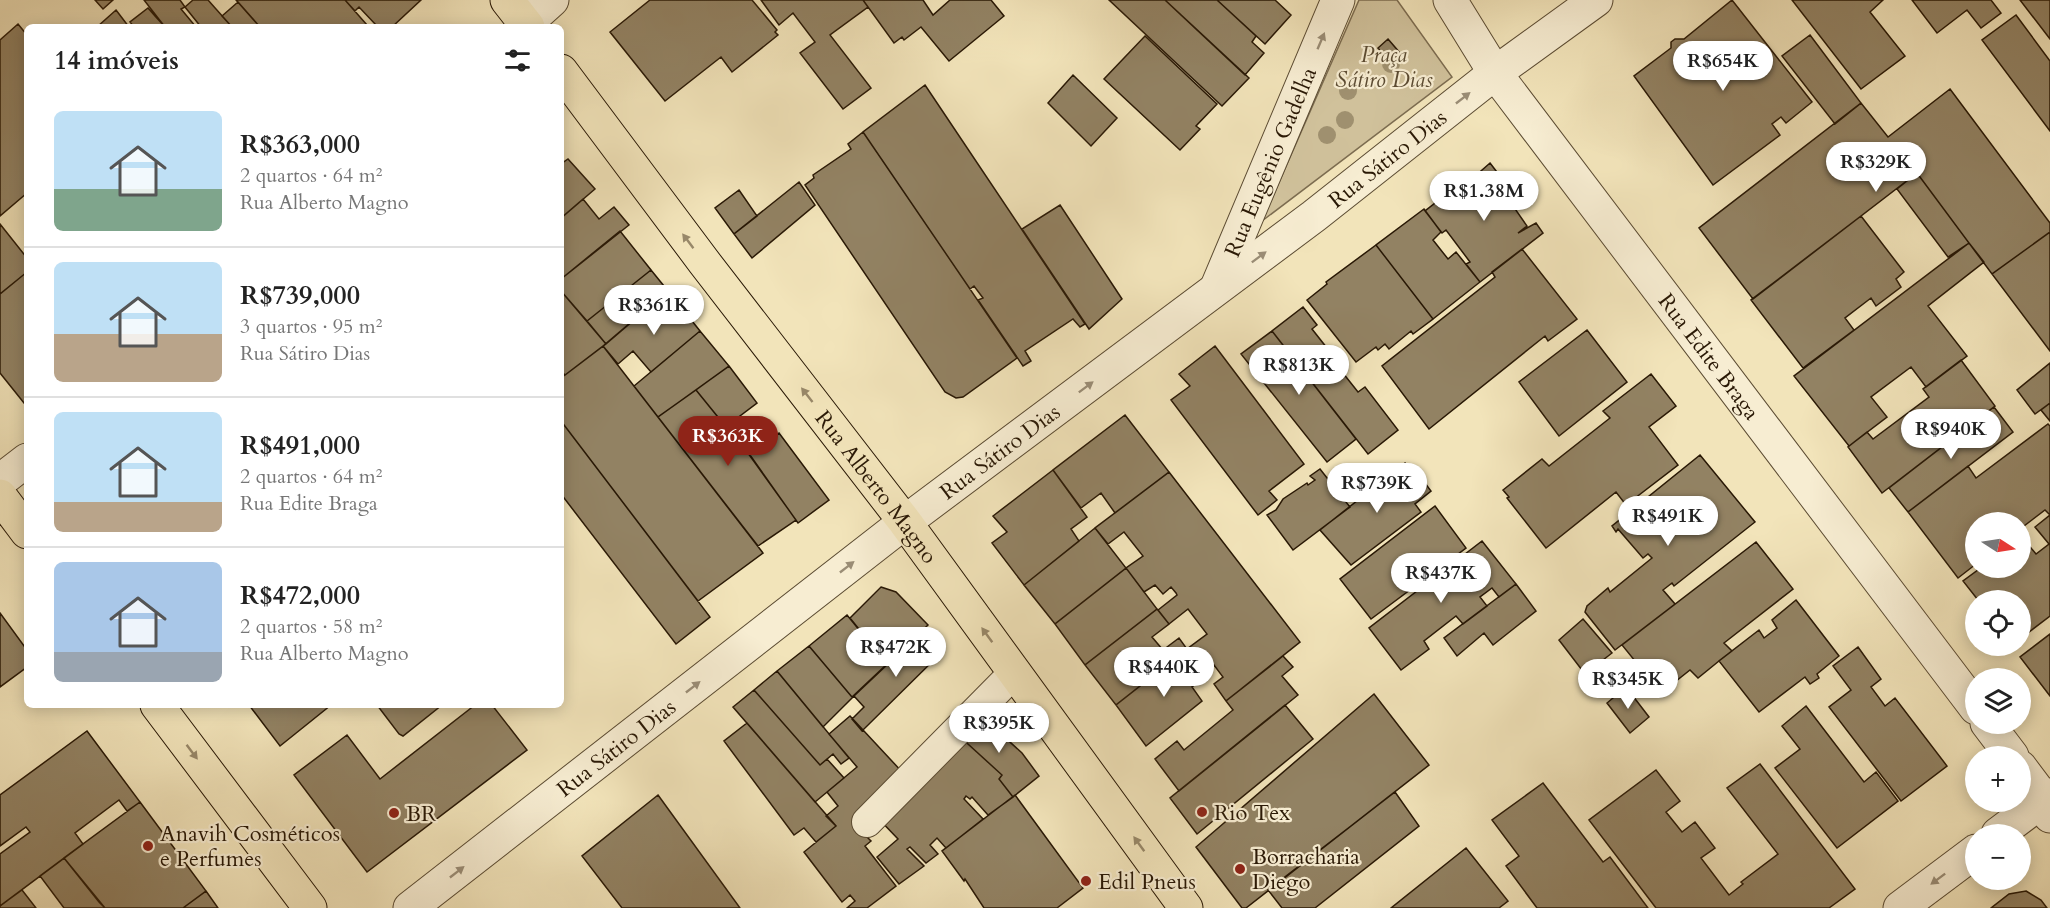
<!DOCTYPE html>
<html lang="pt">
<head>
<meta charset="utf-8">
<style>
  body { margin:0; font-family:Cardo,serif; background:#f6f6f6; color:#222; height:100vh; display:flex; flex-direction:column; font-size:22px; white-space:nowrap }
  * { box-sizing:border-box; margin:0 }
  p { font-size:20px; color:#767676 }
  .icon { flex:none; width:33px; height:33px; fill:none; stroke:currentColor; stroke-width:2; stroke-linecap:round; stroke-linejoin:round }
  .map { position:relative; flex:1; overflow:hidden }
  .drawer { position:absolute; left:24px; top:24px; width:540px; height:684px; display:flex; flex-direction:column; background:#fff; border-radius:9px; box-shadow:0 3px 15px #0003 }
  .drawer>* { flex:none }
  .needle { width:39px; rotate:102deg }
  .controls { position:absolute; left:1965px; top:512px; display:grid; gap:12px }
  .controls a { display:grid; place-items:center; width:66px; height:66px; border-radius:50%; background:#fff; box-shadow:0 3px 15px #0003; font-size:30px }
  .price { position:absolute; translate:-50% -51px; padding:0 14px; border-radius:21px; background:#fff; color:#222; font-size:20px; line-height:39px; filter:drop-shadow(0 2px 3px #0008) }
  .price::after { content:''; position:absolute; left:50%; top:36px; width:18px; height:14px; margin-left:-9px; background:inherit; clip-path:polygon(0 0,100% 0,50% 100%) }
  .price.on { background:#8f2418; color:#fff }
  ul { padding:0; list-style:none }
  li { display:flex; align-items:center; gap:18px; height:150px; padding:0 30px }
  li+li { border-top:2px solid #e0e0e0 }
  li span { display:grid; place-items:center; flex:none; width:168px; height:120px; border-radius:9px; color:#555 }
  li>.icon { margin-inline-start:auto }
  span .icon { width:72px; height:72px; fill:#fffc; stroke-width:1 }
  li b { font-size:26px }
  h2 { display:flex; justify-content:space-between; align-items:center; height:72px; padding:0 30px; font-size:26px }
  .map>svg:first-child { display:block }
  .green { fill:#d0c19b; stroke:#7c6c50; stroke-width:1.5 }
  .building { fill:#928263; stroke:#291805; stroke-width:1.5 }
  .lines { fill:none; stroke-linecap:round; stroke-linejoin:round }
  .service-casing { stroke:#5b4b32; stroke-width:32 }
  .minor-casing { stroke:#5b4b32; stroke-width:35 }
  .tertiary-casing { stroke:#5b4b32; stroke-width:35 }
  .primary-casing { stroke:#291805; stroke-width:35 }
  .service { stroke:#f7edd2; stroke-width:30 }
  .minor { stroke:#f7edd2; stroke-width:33 }
  .tertiary { stroke:#f7edd2; stroke-width:33 }
  .primary { stroke:#f2e4ba; stroke-width:33 }
  .tree { fill:#9f906f }
  .oneway { fill:#9a8d76 }
  .oneway2 { fill:#988869 }
  .poi-dot { fill:#8f2418; stroke:#f7edd2; stroke-width:2 }
  .labels { text-anchor:middle; stroke-width:4.5; stroke-linejoin:round; paint-order:stroke }
  .park-label { font-size:22px; font-style:italic; fill:#5b4b32; stroke:#f7edd2 }
  .street-label { font-size:22px; fill:#291805; stroke:#f7edd2 }
  .poi-label { font-size:22px; fill:#291805; stroke:#f7edd2; text-anchor:start }
</style>
</head>
<body>
<div class="map">
<svg width="2050" height="908" viewBox="0 0 2050 908">
  <rect width="100%" height="100%" fill="#f2e4ba"/>
  <filter id="stains"><feTurbulence type="fractalNoise" baseFrequency=".00333" numOctaves="4"/><feColorMatrix values="0 0 0 0 .2 0 0 0 0 .09 0 0 0 0 .02 0 0 0 .5 -.17"/></filter>
  <radialGradient id="worn" r=".72"><stop offset=".6" stop-color="#630" stop-opacity="0"/><stop offset="1" stop-color="#630" stop-opacity=".3"/></radialGradient>
  <path class="green" d="M1359 0H1397L1452 77 1262 221Z"/>
  <path class="building" d="M95 0H113L103 9Z
    M144 0H180L185 7 181 9 196 27H165Z
    M193 0H208L232 27H201L185 7Z
    M236 0H345L367 25 365 27H260Z
    M345 0H421L392 27H374L376 25 359 7 355 11Z
    M650 0H752L777 30 775 32 778 35 732 72 721 57 665 101 610 32Z
    M761 0H863L868 7 830 35 871 88 843 109 800 53 815 42 793 13 779 25Z
    M863 0H923L933 15 950 0H991L1004 16 949 61 921 27 904 40 902 37 894 43Z
    M1109 0H1165L1249 78 1222 106Z
    M1165 0H1217L1256 36 1252 42 1264 53 1245 75Z
    M1217 0H1275L1291 15 1265 44Z
    M1732 0 1812 102 1786 123 1781 117 1772 124 1780 135 1713 185 1634 76 1671 48V42L1675 39H1684Z
    M1792 0H1883L1870 12 1905 56 1861 89Z
    M1912 0H1991L2001 13 1981 28 1967 10 1937 33Z
    M2020 0H2050V39Z
    M238 2 260 27H232L222 16Z
    M148 8 155 16 165 27H134L130 22Z
    M116 10 129 27H97Z
    M2016 15 2050 61V131L1982 40Z
    M18 24 27 35V193L0 216V40Z
    M1810 35 1861 103 1835 124 1782 56Z
    M1145 36 1217 104 1196 126 1200 129 1180 150 1104 79Z
    M1388 39 1400 53 1389 62 1378 48Z
    M1073 75 1117 118 1091 146 1048 103Z
    M925 85 1085 324 1080 327 1073 319 1025 351 1031 361 1023 366 978 300 983 298 974 286 970 289 863 132Z
    M1950 89 2050 223V232L1992 274 1917 173 1753 299 1699 228 1861 103 1888 137Z
    M863 132 1017 358 963 397 956 398 945 392 805 185 814 178 813 175 851 149 848 144Z
    M568 159 595 189 561 218V164Z
    M1490 163 1519 201 1513 206 1527 226 1518 233 1536 223 1543 233 1480 282 1466 264 1470 262 1446 230 1442 233 1425 211 1472 174 1474 177Z
    M1917 173 1969 243 1948 257 1897 189Z
    M799 182 815 205 752 258 734 234Z
    M739 190 757 216 734 234 715 208Z
    M583 199 599 219 614 207 629 225 561 279V218Z
    M1060 205 1122 299 1089 329 1022 229Z
    M1424 209 1441 232 1433 240 1448 259 1456 252 1480 282 1433 319 1376 245Z
    M1861 216 1904 272 1896 279 1901 287 1876 306 1871 298 1845 318 1854 330 1803 368 1751 300Z
    M0 224 27 258V272L0 294Z
    M620 231 651 270 587 321 561 291V279Z
    M2050 232V351L1992 274Z
    M1969 243 1984 262 1928 306 1967 356 1926 387 1911 367 1871 397 1887 417 1849 446 1794 376Z
    M1376 245 1433 319 1413 334 1411 331 1389 349 1385 344 1378 350 1376 347 1356 362 1307 300 1327 284 1326 282Z
    M1522 249 1577 319 1548 341 1545 336 1429 429 1382 366 1495 277 1492 272Z
    M651 270 668 291 606 344 587 321Z
    M27 272V401L24 403 0 373V294Z
    M561 291 606 344 565 375 561 371Z
    M668 291 700 331 651 372 633 351 618 364 603 346 644 311 654 324 668 312 658 300Z
    M1303 307 1317 325 1312 329 1338 362 1335 363 1358 392 1365 387 1398 430 1368 454 1272 331Z
    M1587 330 1627 382 1559 436 1519 382Z
    M700 331 729 366 658 417 634 386Z
    M1272 331 1356 439 1327 462 1241 354Z
    M603 346 763 553 698 601 561 421V378Z
    M1215 346 1304 464 1269 491 1277 500 1258 515 1171 400 1190 386 1179 374Z
    M1961 360 1995 406 1882 493 1848 447 1867 432 1873 439 1929 397 1923 389Z
    M2050 363V403L2035 414 2017 390Z
    M729 366 757 403 728 425 725 421 722 422 696 390Z
    M1651 374 1676 406 1649 427 1678 465 1626 505 1616 492 1546 548 1507 498 1509 497 1503 490 1542 459 1549 466 1610 418 1603 411Z
    M696 390 722 422 725 421 796 520 758 546 658 417Z
    M2050 403V421L2041 410Z
    M1994 407 2013 432 1908 512 1889 488Z
    M1125 415 1169 472 1115 513 1101 493 1081 508 1053 470Z
    M561 421 710 617 676 644 561 494Z
    M2048 424 2050 426V515L2045 510 2020 529V522H1976V564L1958 578 1908 512 1968 466 1976 478Z
    M779 433 829 500 798 523 750 455Z
    M1700 455 1755 522 1674 586 1672 583 1663 590 1675 604 1615 650 1585 612 1587 606 1608 588 1610 592 1652 558 1648 554 1643 558 1618 529 1616 532 1612 526Z
    M1405 463 1413 474 1416 471 1431 491 1415 504 1421 512 1351 565 1320 530Z
    M1320 469 1350 507 1293 550 1267 515 1276 510 1283 499 1307 483 1308 485 1315 480 1310 476Z
    M1053 470 1087 517 1071 529 1079 541 1024 585 992 543 1007 532 993 516Z
    M1169 472 1300 642 1226 701 1214 684 1223 677 1214 665 1205 672 1187 649 1207 634 1188 609 1169 624 1158 610 1177 595 1176 593 1171 587 1163 594 1155 585 1144 592 1126 568 1143 556 1124 532 1108 544 1095 528Z
    M1435 506 1466 548 1371 619 1340 579Z
    M2050 515V616L2020 639V600H1978L1963 581 1982 567H2020V538L2022 537 2036 554 2049 544 2035 527Z
    M1095 528 1126 568 1055 624 1024 585Z
    M1482 541 1516 584 1499 597 1492 588 1480 597 1487 606 1463 624 1456 616 1424 641 1429 649 1401 670 1369 628Z
    M1756 542 1793 589 1724 643 1732 651 1719 661 1698 678 1690 670 1661 693 1622 645Z
    M1126 568 1157 609 1085 665 1055 624Z
    M1516 584 1536 611 1493 645 1484 633 1457 656 1444 638Z
    M881 587 896 592 928 625 887 664 850 618Z
    M1796 600 1839 656 1817 674 1819 678 1810 684 1805 677 1759 712 1719 661 1759 630 1764 638 1777 628 1772 620Z
    M1157 609 1169 624 1152 637 1163 650 1179 638 1187 649 1116 705 1085 665Z
    M0 613 27 650V667L0 687Z
    M847 615 887 664 852 697 809 646Z
    M1583 619 1612 653 1585 674 1559 640Z
    M924 630 944 650 862 731 852 719 864 707 854 696Z
    M2050 634V696L2020 657Z
    M809 646 852 697 854 696 823 727 777 671Z
    M1858 647 1881 679 1871 687 1885 706 1895 698 1947 766 1901 801 1829 707 1851 690 1833 666Z
    M1187 649 1207 675 1192 687 1202 701 1146 746 1116 705Z
    M1283 656 1293 667 1282 676 1298 695 1179 791 1155 759 1177 741 1184 750 1233 710 1226 701Z
    M777 671 849 758 841 764 833 754 820 765 754 690Z
    M1626 687 1649 717 1630 733 1607 703Z
    M754 690 820 765 827 759 844 778 815 802 733 707Z
    M1374 694 1429 765 1246 908H1242L1196 847Z
    M249 705H331L280 746Z
    M377 705H442L403 736 399 734Z
    M475 705H492L527 750 367 872 294 775 347 735 380 779Z
    M1285 705 1313 739 1197 834 1170 798Z
    M1806 706 1864 782 1876 772 1898 801 1837 848 1775 768 1800 749 1782 726Z
    M978 713 1022 753 1039 776 1013 797 999 779 1002 775 957 734Z
    M850 716 904 774 861 831 871 841 865 846 896 886 867 908H847L855 901 850 895 842 902 804 852 836 826 826 816 838 806 827 792 857 767 829 734Z
    M747 723 836 826 816 842 804 828 794 835 724 741Z
    M87 731 140 802 127 811 119 800 75 833 83 844 0 906V854L30 832 26 827 0 846V795Z
    M957 734 1002 775 999 779 1013 797 988 815 972 797 970 799 966 796 964 799 983 819 946 848 937 838 930 845 938 854 926 863 910 847 907 849 924 866 899 884 877 857 898 839 876 816Z
    M1760 764 1855 889 1829 908H1656L1589 820 1656 770 1680 801 1666 812 1682 832 1695 822 1715 848 1701 858 1729 895 1743 884 1741 882 1778 854 1727 788Z
    M1543 783 1603 862 1610 857 1648 908H1537L1506 866 1519 856 1492 820Z
    M1395 792 1419 826 1315 908H1282L1268 890Z
    M658 795 740 908H622L582 856Z
    M1015 795 1083 888 1057 908H984L965 879 964 881 942 851Z
    M140 802 206 891 183 908H105L64 858Z
    M1466 848 1508 901 1499 908H1391Z
    M64 858 99 902 105 908H64L40 876Z
    M22 890 36 908H0V906Z
    M206 891 218 908H183Z
    M2026 891 2041 900 2047 908H1991L2009 894Z"/>
  <g class="lines">
    <g class="service-casing">
      <path id="service" d="M867 822 1014 673"/>
    </g>
    <g class="minor-casing">
      <g id="minor">
        <path id="s1" d="M1450 0 1495 73 1976 708"/>
        <path d="M522 27 552 0"/>
        <path id="s2" d="M1217 287 1338 0"/>
        <path d="M0 481 27 460"/>
        <path id="s3" d="M905 522 1314 216 1495 73 1596 0"/>
        <path d="M1987 723 2012 756"/>
        <path d="M2020 767 2044 799 2050 816"/>
      </g>
    </g>
    <g class="tertiary-casing">
      <g id="tertiary">
        <path d="M1998 834 2050 795"/>
        <path id="s4" d="M410 908 905 522"/>
        <path d="M1900 908 1976 851"/>
      </g>
    </g>
    <g class="primary-casing">
      <g id="primary">
        <path d="M507 0 528 27"/>
        <path id="s5" d="M561 71 704 262 905 522 1186 908"/>
        <path d="M0 496 27 532"/>
        <path d="M157 705 310 908"/>
      </g>
    </g>
    <use href="#service" class="service"/>
    <use href="#minor" class="minor"/>
    <use href="#tertiary" class="tertiary"/>
    <use href="#primary" class="primary"/>
  </g>
  <g class="tree">
    <circle cx="1391" cy="64" r="9"/>
    <circle cx="1348" cy="91" r="9"/>
    <circle cx="1345" cy="120" r="9"/>
    <circle cx="1327" cy="135" r="9"/>
  </g>
  <defs><path id="oneway-solid" d="M-6-.8H1V-3.2L6.5 0L1 3.2V.8H-6Z" transform="scale(1.5)"/></defs>
  <g class="oneway">
    <use href="#oneway-solid" transform="translate(1321 41) rotate(-67)"/>
    <use href="#oneway-solid" transform="translate(1463 98) rotate(-38)"/>
    <use href="#oneway-solid" transform="translate(1259 257) rotate(-37)"/>
    <use href="#oneway-solid" transform="translate(1086 387) rotate(-37)"/>
    <use href="#oneway-solid" transform="translate(847 567) rotate(-38)"/>
    <use href="#oneway-solid" transform="translate(693 687) rotate(-38)"/>
    <use href="#oneway-solid" transform="translate(457 872) rotate(-38)"/>
    <use href="#oneway-solid" transform="translate(1938 879) rotate(143)"/>
  </g>
  <g class="oneway2">
    <use href="#oneway-solid" transform="translate(688 241) rotate(-127)"/>
    <use href="#oneway-solid" transform="translate(807 395) rotate(-128)"/>
    <use href="#oneway-solid" transform="translate(987 635) rotate(-126)"/>
    <use href="#oneway-solid" transform="translate(192 752) rotate(53)"/>
    <use href="#oneway-solid" transform="translate(1139 844) rotate(-126)"/>
  </g>
  <g class="poi-dot">
    <circle cx="1202" cy="812" r="6"/>
    <circle cx="394" cy="813" r="6"/>
    <circle cx="148" cy="846" r="6"/>
    <circle cx="1240" cy="869" r="6"/>
    <circle cx="1086" cy="881" r="6"/>
  </g>
  <g class="labels">
    <g class="park-label">
      <text x="1384" y="62">Praça<tspan x="1384" dy="25">Sátiro Dias</tspan></text>
    </g>
    <g class="street-label">
      <text dy="8" stroke="none"><textPath href="#s3" startOffset="604">Rua Sátiro Dias</textPath></text>
      <text dy="8" stroke="none"><textPath href="#s2" startOffset="136">Rua Eugênio Gadelha</textPath></text>
      <text dy="8" stroke="none"><textPath href="#s1" startOffset="441">Rua Edite Braga</textPath></text>
      <text dy="8" stroke="none"><textPath href="#s3" startOffset="118">Rua Sátiro Dias</textPath></text>
      <text dy="8" stroke="none"><textPath href="#s5" startOffset="522">Rua Alberto Magno</textPath></text>
      <text dy="8" stroke="none"><textPath href="#s4" startOffset="261">Rua Sátiro Dias</textPath></text>
    </g>
    <g class="poi-label">
      <text x="1214" y="820">Rio Tex</text>
      <text x="406" y="821">BR</text>
      <text x="160" y="841">Anavih Cosméticos<tspan x="160" dy="25">e Perfumes</tspan></text>
      <text x="1252" y="864">Borracharia<tspan x="1252" dy="25">Diego</tspan></text>
      <text x="1098" y="889">Edil Pneus</text>
    </g>
  </g>
  <rect width="100%" height="100%" filter="url(#stains)"/>
  <rect width="100%" height="100%" fill="url(#worn)"/>
</svg>
<div class="controls">
<a><svg class="needle" viewBox="-14 -14 28 28"><path d="M0-13l5 13h-10z" fill="#e53935"/><path d="M0 13l5-13h-10z" fill="#767676"/></svg></a>
<a><svg class="icon" aria-label="locate" viewBox="0 0 24 24"><circle cx="12" cy="12" r="6"/><path d="M12 2v4M12 18v4M2 12h4M18 12h4"/></svg></a>
<a><svg class="icon" aria-label="layers" viewBox="0 0 24 24"><path d="M12 4l9 5-9 5-9-5zM3 14l9 5 9-5"/></svg></a>
<a>+</a>
<a>−</a>
</div>
<b class="price" style="left:1723px;top:92px">R$654K</b>
<b class="price" style="left:1876px;top:193px">R$329K</b>
<b class="price" style="left:1484px;top:222px">R$1.38M</b>
<b class="price" style="left:654px;top:336px">R$361K</b>
<b class="price" style="left:1299px;top:396px">R$813K</b>
<b class="price" style="left:1951px;top:460px">R$940K</b>
<b class="price on" style="left:728px;top:467px">R$363K</b>
<b class="price" style="left:1377px;top:514px">R$739K</b>
<b class="price" style="left:1668px;top:547px">R$491K</b>
<b class="price" style="left:1441px;top:604px">R$437K</b>
<b class="price" style="left:896px;top:678px">R$472K</b>
<b class="price" style="left:1164px;top:698px">R$440K</b>
<b class="price" style="left:1628px;top:710px">R$345K</b>
<b class="price" style="left:999px;top:754px">R$395K</b>
<section class="drawer">
<h2>14 imóveis<svg class="icon" aria-label="filters" viewBox="0 0 24 24"><path d="M4 7h16M4 17h16"/><circle cx="9" cy="7" r="2"/><circle cx="15" cy="17" r="2"/></svg></h2>
<ul>
<li><span style="background:linear-gradient(#bfe0f5 65%,#7fa58c 0)"><svg class="icon" aria-label="home" viewBox="0 0 24 24"><path d="M3 11l9-7 9 7M6 9v11h12V9"/></svg></span><div><b>R$363,000</b><p>2 quartos · 64 m²</p><p>Rua Alberto Magno</p></div></li>
<li><span style="background:linear-gradient(#bfe0f5 60%,#b9a48a 0)"><svg class="icon" aria-label="home" viewBox="0 0 24 24"><path d="M3 11l9-7 9 7M6 9v11h12V9"/></svg></span><div><b>R$739,000</b><p>3 quartos · 95 m²</p><p>Rua Sátiro Dias</p></div></li>
<li><span style="background:linear-gradient(#bfe0f5 75%,#b9a48a 0)"><svg class="icon" aria-label="home" viewBox="0 0 24 24"><path d="M3 11l9-7 9 7M6 9v11h12V9"/></svg></span><div><b>R$491,000</b><p>2 quartos · 64 m²</p><p>Rua Edite Braga</p></div></li>
<li><span style="background:linear-gradient(#a9c7e8 75%,#9aa5b1 0)"><svg class="icon" aria-label="home" viewBox="0 0 24 24"><path d="M3 11l9-7 9 7M6 9v11h12V9"/></svg></span><div><b>R$472,000</b><p>2 quartos · 58 m²</p><p>Rua Alberto Magno</p></div></li>
</ul>
</section>
</div>
</body>
</html>
